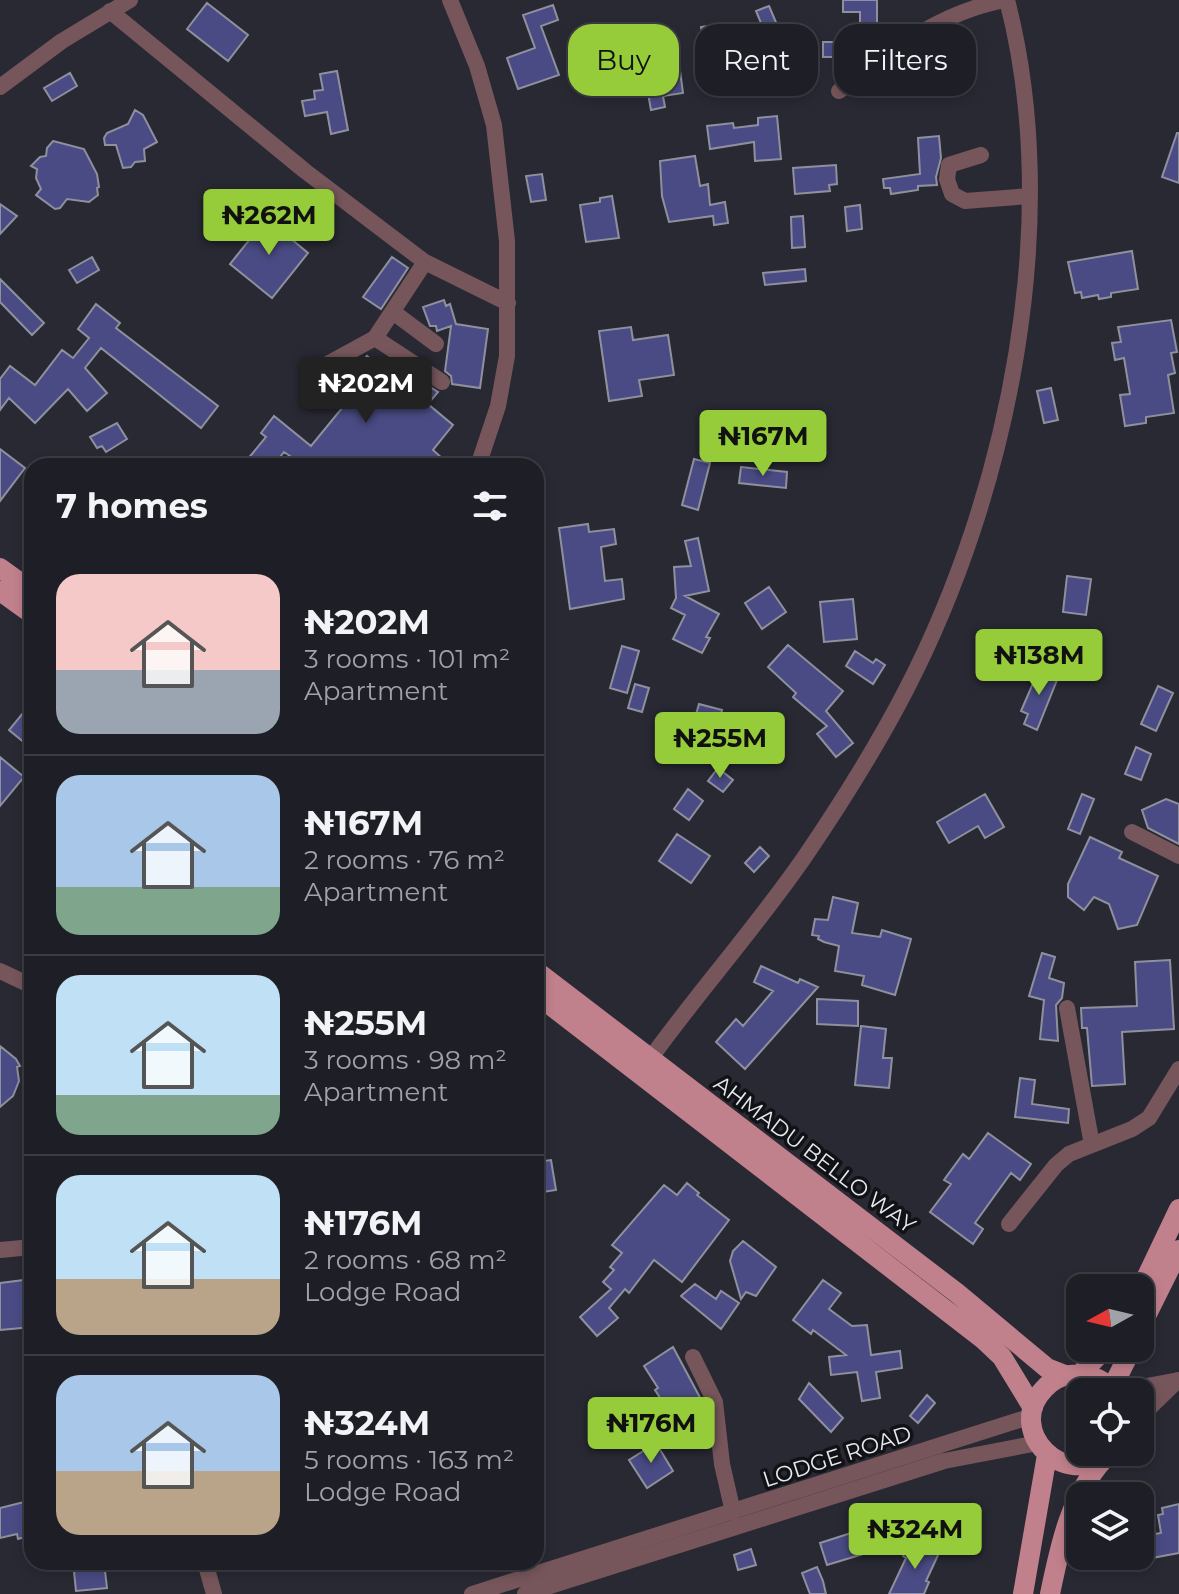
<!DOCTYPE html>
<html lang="en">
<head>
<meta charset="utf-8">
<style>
  body { margin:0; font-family:Montserrat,sans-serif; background:#26272e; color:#f1f3f6; height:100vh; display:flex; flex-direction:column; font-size:30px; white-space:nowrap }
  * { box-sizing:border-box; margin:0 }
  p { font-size:26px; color:#a1a2a7 }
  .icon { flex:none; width:44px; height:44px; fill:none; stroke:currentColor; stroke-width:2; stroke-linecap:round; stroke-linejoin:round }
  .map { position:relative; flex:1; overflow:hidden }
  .panel { position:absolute; left:24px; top:458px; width:520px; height:1112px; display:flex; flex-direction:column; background:#1e1f26; border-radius:24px; box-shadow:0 4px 12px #0003,0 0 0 2px #3c3d43 }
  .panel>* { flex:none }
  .banner { position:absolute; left:568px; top:24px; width:490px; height:72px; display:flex; gap:16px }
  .needle { width:52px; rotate:262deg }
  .fabs { position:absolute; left:1066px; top:1274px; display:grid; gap:16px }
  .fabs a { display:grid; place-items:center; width:88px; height:88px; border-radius:16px; background:#1e1f26; box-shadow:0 4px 12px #0003,0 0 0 2px #3c3d43; font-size:40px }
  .price { position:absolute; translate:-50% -68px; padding:0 18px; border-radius:8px; background:#96cc39; color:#111; font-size:26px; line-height:52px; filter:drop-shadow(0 2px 4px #0008) }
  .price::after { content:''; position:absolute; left:50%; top:48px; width:24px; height:18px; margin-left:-12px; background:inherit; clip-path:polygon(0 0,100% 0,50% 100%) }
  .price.current { background:#222; color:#fff }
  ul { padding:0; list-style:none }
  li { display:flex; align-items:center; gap:24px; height:200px; padding:0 32px }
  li+li { border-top:2px solid #3c3d43 }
  li span { display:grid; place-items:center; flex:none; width:224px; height:160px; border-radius:24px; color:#555 }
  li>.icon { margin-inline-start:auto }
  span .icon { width:96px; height:96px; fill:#fffc; stroke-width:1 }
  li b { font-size:34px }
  h2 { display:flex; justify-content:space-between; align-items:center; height:96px; padding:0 32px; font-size:34px }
  .tag { padding:0 28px; border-radius:24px; background:#1e1f26; box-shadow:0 4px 12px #0003,0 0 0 2px #3c3d43; font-size:28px; line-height:72px }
  .tag.current { background:#96cc39; color:#111 }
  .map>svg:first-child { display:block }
  .building { fill:#4a4b84; stroke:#8f909d; stroke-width:2 }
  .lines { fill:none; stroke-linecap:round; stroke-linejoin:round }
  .minor { stroke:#76565b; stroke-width:16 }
  .major { stroke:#c1818c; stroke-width:20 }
  .labels { text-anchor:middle; stroke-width:7; stroke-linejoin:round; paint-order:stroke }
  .street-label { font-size:22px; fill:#e8e9f0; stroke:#111216 }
</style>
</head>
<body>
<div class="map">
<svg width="1179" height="1594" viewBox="0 0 1179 1594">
  <rect width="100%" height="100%" fill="#282933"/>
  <path class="building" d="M843 0H877V48H860V12H843Z
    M207 3 248 35 228 61 187 29Z
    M553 5 558 20 541 26 559 75 518 89 507 58 535 48 523 15Z
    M769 6 784 41 771 47 756 11Z
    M721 24 723 43 704 46 701 27Z
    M823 42H858V57H823Z
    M679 63 683 93 663 96 665 107 651 110 646 82 668 78 666 65Z
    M337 71 348 130 331 134 327 112 305 116 302 101 315 99 314 91 323 90 320 74Z
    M70 73 77 86 52 101 44 88Z
    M135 110 143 115 157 142 144 149 145 161 135 162 131 167 123 168 116 145H105L104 138 107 133 128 124Z
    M777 116 781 159 755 161 754 142 710 149 707 126 733 123 734 128 758 125V118Z
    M1177 133H1179V183L1162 177Z
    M939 136 941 158 936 177 937 185 918 186V190L891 194 890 188H884L883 179 920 174 918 138Z
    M53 141 84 149 97 174 99 187 97 188 98 195 89 202 67 199 60 208 55 209 36 195 41 189 36 178 37 169 31 166 40 157 46 156 47 148Z
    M695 156 700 186 708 184 710 205 725 202 728 223 714 225 713 216 669 222 662 196 660 161Z
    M836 165 837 184 829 185 830 191 795 194 793 168Z
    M542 174 546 200 531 202 526 176Z
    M612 196 619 238 586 242 580 205 600 202V198Z
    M0 204 17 216 0 234Z
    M860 205 862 229 847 231 845 207Z
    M271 213 288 227 284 233 308 253 272 298 230 264Z
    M803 216 805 247 792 248 791 217Z
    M1132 251 1138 289 1111 293V297L1099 299 1098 295 1082 298 1081 292 1075 293 1068 262Z
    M92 257 99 270 77 283 69 270Z
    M392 257 408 268 381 309 363 297Z
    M805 269 806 281 765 285 763 273Z
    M0 279 44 323 32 335 0 302Z
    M444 300 446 306 450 304 456 324 488 329 480 388 452 384 451 376 445 371 451 326 437 331 436 326H430L423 307Z
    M96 304 120 323 116 328 218 406 201 428 101 348 85 368 107 393 87 411 68 389 35 423 9 398 0 410V379L10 366 35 385 62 350 73 358 89 338 78 329Z
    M1171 320 1177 352 1171 353 1175 373 1168 375 1174 413 1146 417V423L1125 426 1120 395 1130 394 1124 358 1115 360 1112 343 1121 342 1118 327Z
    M631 327 633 340 668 335 674 375 639 380 642 396 609 401 599 331Z
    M367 356 393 377 400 368 438 392 428 404 453 425 433 450 443 459 437 466H422L413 458 407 466H305L284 452 273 466H254L247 460 266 437 261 433 274 416 311 446 343 407 325 394 339 376 346 382Z
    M1051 388 1058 420 1044 423 1037 391Z
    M117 423 127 439 106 452 102 446 97 448 90 437Z
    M0 449 25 468 0 501Z
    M694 459 710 463 698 510 682 505Z
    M741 467 787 472 786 488 739 483Z
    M588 524 589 532 614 529 616 544 601 547 605 581 622 579 624 599 570 609 559 528Z
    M698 538 709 591 685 596 719 614 706 637 710 638 702 653 673 639 685 615 671 608 676 598 674 567 691 566 685 541Z
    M1067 576 1091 579 1086 615 1063 612Z
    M769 587 786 612 762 629 745 603Z
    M853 599 857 639 824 642 820 602Z
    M788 645 843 691 826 711 853 743 836 757 817 734 827 726 793 697 796 693 768 667Z
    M622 646 639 651 627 693 610 688Z
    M855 651 873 663 876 659 885 665 873 684 846 666Z
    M1040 667 1059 675 1037 730 1024 724 1028 714 1021 711Z
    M635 684 649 688 642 712 628 708Z
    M1158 686 1173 693 1156 731 1141 724Z
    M32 702V749L9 730Z
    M699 704 722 710 715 737 720 738 716 750 724 752 721 763 678 751 682 739 688 742Z
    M1136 747 1151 754 1141 780 1125 774Z
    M0 757 24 777 0 806Z
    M718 768 733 780 723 792 708 781Z
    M688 789 703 801 689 820 674 809Z
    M985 794 1004 827 985 838 978 826 949 843 937 822Z
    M1082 794 1094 799 1080 834 1068 829Z
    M1166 799 1179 804V844L1148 828 1142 810Z
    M677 834 710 856 691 883 659 861Z
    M1090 837 1122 852 1119 858 1158 876 1137 925 1118 929 1109 904 1094 897 1084 910 1068 897V884Z
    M760 847 769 856 754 872 745 863Z
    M833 897 858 903 852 933 880 937 882 930 911 939 895 995 862 985 864 976 835 971 839 946 824 942 818 939 819 936 812 935 815 919 828 920Z
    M1042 953 1055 957 1049 978 1064 983 1062 998 1056 1005 1058 1041 1040 1039 1044 1000 1029 996Z
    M1170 960 1174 1029 1122 1032 1125 1084 1092 1086 1087 1028H1082L1081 1008 1137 1006 1135 962Z
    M761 966 798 983 800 979 818 987 745 1069 716 1042 736 1019 743 1026 773 991 754 982Z
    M817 999 858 1001V1026L817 1024Z
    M861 1026 886 1029 883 1058H892L889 1088 855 1085Z
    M0 1046 16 1059 20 1066 17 1067 19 1081 13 1096 0 1107Z
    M1020 1078 1035 1080 1032 1104 1069 1109 1068 1123 1015 1117Z
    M988 1133 1031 1164 1020 1180 1011 1173 975 1223 983 1229 973 1244 930 1212 951 1184 944 1180 963 1154 969 1159Z
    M551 1160 556 1190 536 1193V1162Z
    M687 1183 699 1193 697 1195 729 1220 682 1282 654 1260 629 1293 625 1289 609 1308 618 1318 597 1336 580 1317 611 1289 603 1282 614 1270 610 1267 622 1253 612 1245 664 1185 677 1195Z
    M743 1241 776 1267 756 1296 746 1292 741 1299 730 1261 733 1251Z
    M32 1279V1327L0 1330V1283Z
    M823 1280 841 1293 829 1309 852 1326 867 1325 871 1355 900 1351 902 1368 876 1372 880 1398 862 1401 857 1372 831 1375 829 1357 846 1355 813 1330 811 1334 793 1320Z
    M695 1284 716 1299 721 1291 739 1303 721 1329 681 1296Z
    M673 1347 704 1405 680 1421 665 1398 662 1401 655 1390 658 1388 644 1366Z
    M809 1383 843 1418 831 1432 799 1399Z
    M927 1395 935 1403 918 1423 910 1416Z
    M656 1443 673 1471 647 1488 629 1460Z
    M32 1500V1535L18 1539 17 1534 0 1538V1508Z
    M1179 1504V1553L1152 1558 1148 1535 1161 1533 1158 1515 1163 1514 1162 1508Z
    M851 1533 853 1541 869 1536 873 1551 827 1565 820 1543Z
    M909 1542 939 1553 926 1581 929 1582 924 1594H889L906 1558 903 1556Z
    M751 1549 756 1565 738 1570 734 1555Z
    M73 1562H104L107 1588 76 1591Z
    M817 1567 823 1581 826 1594H810L802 1573Z"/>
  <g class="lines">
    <path class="minor" d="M450 0 477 66 494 125 507 241V356L498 406 478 466
      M110 11 305 171 425 262 508 303
      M0 87 62 41 130 0
      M839 91C892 50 938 13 1005 0
      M981 155 949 165 947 179 952 194 965 201 1030 196
      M393 312 436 344
      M375 338 442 382
      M320 368 375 338 425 262
      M1132 832 1179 856
      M0 971 32 986
      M1067 1008 1092 1145
      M645 1066C696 994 756 928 806 855 842 802 877 746 906 690 1009 491 1064 219 1007 0
      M1009 1224 1056 1165 1069 1154 1132 1129 1149 1118 1179 1069
      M0 1250 32 1247
      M693 1357 715 1402 722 1464 733 1512
      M1114 1392 1179 1380
      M1140 1417 1178 1380
      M205 1562 214 1594
      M472 1594 1032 1416
      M525 1594 944 1461 1038 1443"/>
    <path class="major" d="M0 568 32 591
      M0 591 32 614
      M536 971 957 1293 1047 1368 1065 1375
      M536 994 983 1339 1002 1357 1033 1408
      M1140 1291 1179 1209
      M1140 1328 1179 1250
      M1081 1373 1106 1348
      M1112 1388 1132 1348
      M1110 1452C1065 1493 1004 1430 1044 1389 1051 1381 1060 1376 1070 1375 1088 1373 1103 1379 1114 1392
      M1023 1594 1047 1455
      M1050 1594C1060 1546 1070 1496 1104 1459"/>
  </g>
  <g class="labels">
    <g class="street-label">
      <text transform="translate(815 1154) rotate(37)" y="8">AHMADU BELLO WAY</text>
      <text transform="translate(837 1456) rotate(-18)" y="8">LODGE ROAD</text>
    </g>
  </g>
</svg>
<div class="fabs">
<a><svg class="needle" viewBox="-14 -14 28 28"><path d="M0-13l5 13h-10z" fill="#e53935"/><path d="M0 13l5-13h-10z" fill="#a1a2a7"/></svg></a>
<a><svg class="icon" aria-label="locate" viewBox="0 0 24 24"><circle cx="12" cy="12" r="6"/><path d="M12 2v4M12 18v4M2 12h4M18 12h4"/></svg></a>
<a><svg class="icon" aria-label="layers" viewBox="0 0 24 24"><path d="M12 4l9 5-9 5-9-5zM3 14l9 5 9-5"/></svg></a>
</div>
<b class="price" style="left:269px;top:257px">₦262M</b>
<b class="price current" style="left:366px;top:425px">₦202M</b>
<b class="price" style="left:763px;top:478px">₦167M</b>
<b class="price" style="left:1039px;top:697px">₦138M</b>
<b class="price" style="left:720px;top:780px">₦255M</b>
<b class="price" style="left:651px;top:1465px">₦176M</b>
<b class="price" style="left:915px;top:1571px">₦324M</b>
<div class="banner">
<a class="tag current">Buy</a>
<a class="tag">Rent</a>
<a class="tag">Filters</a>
</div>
<section class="panel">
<h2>7 homes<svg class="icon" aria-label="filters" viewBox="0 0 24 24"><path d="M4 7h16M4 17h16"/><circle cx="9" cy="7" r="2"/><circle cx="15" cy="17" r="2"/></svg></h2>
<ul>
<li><span style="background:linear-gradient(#f6c9c9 60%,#9aa5b1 0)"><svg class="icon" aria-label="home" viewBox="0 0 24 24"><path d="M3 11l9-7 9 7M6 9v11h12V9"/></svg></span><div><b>₦202M</b><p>3 rooms · 101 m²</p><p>Apartment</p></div></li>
<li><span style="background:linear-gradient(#a9c7e8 70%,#7fa58c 0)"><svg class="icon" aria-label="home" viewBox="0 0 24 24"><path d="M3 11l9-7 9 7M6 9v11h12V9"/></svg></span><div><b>₦167M</b><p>2 rooms · 76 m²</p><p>Apartment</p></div></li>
<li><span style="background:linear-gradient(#bfe0f5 75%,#7fa58c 0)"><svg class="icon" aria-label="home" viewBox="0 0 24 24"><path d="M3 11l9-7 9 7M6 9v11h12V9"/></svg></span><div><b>₦255M</b><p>3 rooms · 98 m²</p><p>Apartment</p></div></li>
<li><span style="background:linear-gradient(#bfe0f5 65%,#b9a48a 0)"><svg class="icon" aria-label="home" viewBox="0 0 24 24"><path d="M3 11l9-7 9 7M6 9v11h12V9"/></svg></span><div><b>₦176M</b><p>2 rooms · 68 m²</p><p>Lodge Road</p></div></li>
<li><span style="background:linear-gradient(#a9c7e8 60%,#b9a48a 0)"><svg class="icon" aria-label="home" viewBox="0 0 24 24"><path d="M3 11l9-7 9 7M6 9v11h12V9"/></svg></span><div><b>₦324M</b><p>5 rooms · 163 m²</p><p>Lodge Road</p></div></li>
</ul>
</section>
</div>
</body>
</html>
